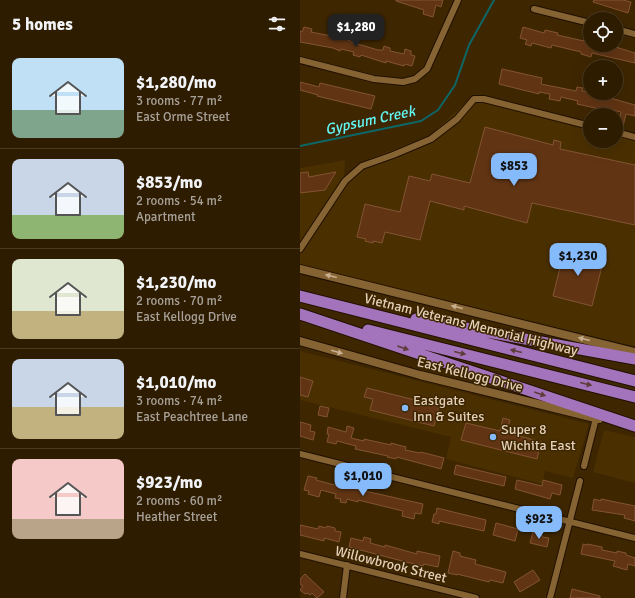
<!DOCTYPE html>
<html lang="en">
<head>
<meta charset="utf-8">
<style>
  body { margin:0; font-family:Signika,sans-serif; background:#3a290f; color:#f1f3f6; height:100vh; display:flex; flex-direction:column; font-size:15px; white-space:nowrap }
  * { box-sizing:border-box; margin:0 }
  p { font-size:13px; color:#a7a199 }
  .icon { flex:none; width:22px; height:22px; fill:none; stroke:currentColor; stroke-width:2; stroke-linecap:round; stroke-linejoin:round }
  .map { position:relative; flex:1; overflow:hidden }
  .sheet { display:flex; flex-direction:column; background:#2e1c00; width:300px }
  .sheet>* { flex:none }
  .controls { position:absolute; left:283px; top:12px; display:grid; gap:8px }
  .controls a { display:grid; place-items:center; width:40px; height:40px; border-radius:50%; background:#2e1c00; box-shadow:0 4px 16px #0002,0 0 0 1px #493a22; font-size:20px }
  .price { position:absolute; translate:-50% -34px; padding:0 9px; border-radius:8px; background:#86bbfb; color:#111; font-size:13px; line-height:26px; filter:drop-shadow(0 1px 2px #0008) }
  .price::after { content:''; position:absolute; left:50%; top:24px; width:12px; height:9px; margin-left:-6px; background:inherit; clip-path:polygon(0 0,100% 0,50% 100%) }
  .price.current { background:#222; color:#fff }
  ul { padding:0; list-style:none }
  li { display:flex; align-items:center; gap:12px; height:100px; padding:0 12px }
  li+li { border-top:1px solid #493a22 }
  li span { display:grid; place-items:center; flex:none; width:112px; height:80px; border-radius:8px; color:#555 }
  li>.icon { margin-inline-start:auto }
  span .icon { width:48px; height:48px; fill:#fffc; stroke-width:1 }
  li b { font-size:17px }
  h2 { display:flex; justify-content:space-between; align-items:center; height:48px; padding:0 12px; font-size:17px }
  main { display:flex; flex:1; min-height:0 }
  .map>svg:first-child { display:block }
  .built { fill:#4a2f00 }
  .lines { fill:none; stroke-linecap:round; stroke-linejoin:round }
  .stream { stroke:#0d6766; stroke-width:2 }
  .building { fill:#613514; stroke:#835434 }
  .street-casing { stroke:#201000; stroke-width:8 }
  .secondary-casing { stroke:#201000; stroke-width:10 }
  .highway-casing { stroke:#201000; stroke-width:13 }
  .street { stroke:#856333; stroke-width:6 }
  .secondary { stroke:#856333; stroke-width:8 }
  .highway { stroke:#a373bb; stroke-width:11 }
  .oneway { fill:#c7af90 }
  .oneway2 { fill:#5c3d38 }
  .poi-dot { fill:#86bbfb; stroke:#3e2600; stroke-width:1.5 }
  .labels { text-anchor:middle; stroke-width:3; stroke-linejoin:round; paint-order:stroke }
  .street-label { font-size:14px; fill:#e3d0b8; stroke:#3e2600 }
  .poi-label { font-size:14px; fill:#e3d0b8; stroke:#3e2600; text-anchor:start }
  .water-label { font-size:15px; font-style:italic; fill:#62f6f4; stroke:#3e2600 }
</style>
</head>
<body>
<main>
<section class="sheet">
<h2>5 homes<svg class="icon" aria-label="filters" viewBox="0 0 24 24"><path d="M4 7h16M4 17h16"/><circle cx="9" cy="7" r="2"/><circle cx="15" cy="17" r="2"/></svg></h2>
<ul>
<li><span style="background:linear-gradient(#bfe0f5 65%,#7fa58c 0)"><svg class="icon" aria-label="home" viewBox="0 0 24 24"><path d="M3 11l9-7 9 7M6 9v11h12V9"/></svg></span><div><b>$1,280/mo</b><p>3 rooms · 77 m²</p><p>East Orme Street</p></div></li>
<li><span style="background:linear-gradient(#c9d6e8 70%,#8fb573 0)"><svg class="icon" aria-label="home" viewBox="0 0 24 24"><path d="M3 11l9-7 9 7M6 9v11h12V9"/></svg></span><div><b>$853/mo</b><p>2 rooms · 54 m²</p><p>Apartment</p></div></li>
<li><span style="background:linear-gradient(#dfe7d0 65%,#c2b280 0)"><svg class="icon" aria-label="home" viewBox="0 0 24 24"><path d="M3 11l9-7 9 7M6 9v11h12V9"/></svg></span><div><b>$1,230/mo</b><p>2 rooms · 70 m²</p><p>East Kellogg Drive</p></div></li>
<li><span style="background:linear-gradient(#c9d6e8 60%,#c2b280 0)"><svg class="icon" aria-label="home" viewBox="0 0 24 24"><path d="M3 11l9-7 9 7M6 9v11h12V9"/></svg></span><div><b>$1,010/mo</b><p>3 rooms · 74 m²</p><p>East Peachtree Lane</p></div></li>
<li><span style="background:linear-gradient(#f6c9c9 75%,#b9a48a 0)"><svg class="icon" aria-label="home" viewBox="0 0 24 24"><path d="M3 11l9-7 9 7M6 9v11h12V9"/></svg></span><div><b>$923/mo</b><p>2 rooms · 60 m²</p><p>Heather Street</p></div></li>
</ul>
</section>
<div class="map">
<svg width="335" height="598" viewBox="0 0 335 598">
  <rect width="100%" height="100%" fill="#3e2600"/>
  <path class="built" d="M171 98 290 126V141H316V132L335 137V348L0 265V168L45 160 44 177 61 162 130 135Z
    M0 351 289 424 273 478 245 471 242 484 146 459 151 437 0 400Z
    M304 430 335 437V483L293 472Z"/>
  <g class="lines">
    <path class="stream" d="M0 146 121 121 138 110 155 85 169 45 194 0"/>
  </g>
  <path class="building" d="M96 0H143L141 7 136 5 133 17 123 14 124 10 96 1Z
    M294 0H323L331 2 328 13 293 2Z
    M4 27 12 29 11 32 42 38 51 41V42L78 50H83L84 46 90 48V51L104 54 105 49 111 51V55L115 56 112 66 105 64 104 66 86 61V63L61 55 60 57 53 55 54 52 41 49 40 51 33 48 0 42V31L2 32Z
    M223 27 244 33 245 30 258 33 257 35 284 41V39L290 40V45H299L309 47V45L319 48 335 53V63L292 53 291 57 281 54V52L252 45 251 48 232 43 231 46 225 44 227 40 220 38Z
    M202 69 242 78 241 84 276 91 277 87 283 88 282 91 303 94V96L335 105V116L326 114 323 126 318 125 321 112 305 108 304 110 277 104 278 101 261 97 260 101 249 99 250 94 239 92V94L199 84Z
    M0 82 19 87 20 83 75 96 71 109 17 96 18 95 0 90Z
    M185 127 253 145 254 140 261 142 260 149 335 165V225L232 203 227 223 164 206V210L130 201 120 240 85 232 82 243 73 241V243L65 241 66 239 57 237 65 204 100 212 109 176 130 181 132 174 170 183Z
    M8 172 9 177 36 172 25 190 0 193V173Z
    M265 248 304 258 292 306 253 296Z
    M0 377 13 381 8 397 0 395Z
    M67 388 139 406 134 426 70 410 73 399 64 397Z
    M20 406 29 408 27 417 18 415Z
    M203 418 210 420 208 427 214 428 212 434 241 442 237 459 161 440 166 423 200 431Z
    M0 422 11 425 10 431 15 432 13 440 0 436Z
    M47 426 54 428 51 438 64 441V439L91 445V443L106 447 105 450 120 453 121 452 144 458 141 469 97 457 96 459 87 457 88 456 55 449 56 446 37 441 36 444 27 442 29 434H27L28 427 46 432Z
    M156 465 206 477 204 486 154 474Z
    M8 476 17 478 16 480 38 486V485L123 504 121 514 115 513 114 519 102 516 103 511 58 500V502L47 499 46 503 40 502 41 499 35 498 36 494 21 490 19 497 8 494 9 491 4 490Z
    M217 480 242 486 243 480 262 485 260 495 252 493 250 499 215 489Z
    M294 499 301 501V499L335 506V521L324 518 325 515 292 510Z
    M137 508 186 520 184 531 139 521V524L132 522 134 514H136Z
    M196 523 218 529 215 541 193 535Z
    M0 525 18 529 19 526 26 528 27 526 35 528V531L41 532 39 542 24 538V541L0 535Z
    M233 532 242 535V537L249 538 247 547 230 543Z
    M64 537 71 539 70 543 85 547V545L117 554V551L140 556 138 567 124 564 123 566 106 562 49 547 51 538 63 541Z
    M283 544 287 545V544L302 547V550L317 553V551L326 553V555L335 558V566L328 564 327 570 313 566 315 561 281 554Z
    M153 551 160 553V556L176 560 175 564 206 572 203 583 190 580 189 582 157 574V575L148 573Z
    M233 570 240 580 220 592 214 582Z
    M5 574 24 592 17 598 12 593 10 595 7 593 5 594 0 590 3 586 0 584V579Z
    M272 589 300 596V598H270Z"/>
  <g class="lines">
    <g class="street-casing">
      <path id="street" d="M234 9 290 23
        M316 29 335 34
        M0 60 74 79 103 82 115 79 127 69 158 0
        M316 132 335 137
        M0 249 45 181 62 166 93 155 131 139 157 119 174 99H184L290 126
        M0 454 335 538
        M284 466 296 418
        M0 554 176 598
        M43 598 47 565
        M250 598 280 481"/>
    </g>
    <g class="secondary-casing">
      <path id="secondary" d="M0 269 335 352
        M0 341 120 375 299 419"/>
    </g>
    <g class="highway-casing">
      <path id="highway" d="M0 296 335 381
        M0 314 335 426
        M116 319 335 359
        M68 330 335 397"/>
    </g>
    <use href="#street" class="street"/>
    <use href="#secondary" class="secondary"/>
    <use href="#highway" class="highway"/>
  </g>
  <defs><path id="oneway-solid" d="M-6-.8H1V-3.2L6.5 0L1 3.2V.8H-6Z"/></defs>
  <g class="oneway">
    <use href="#oneway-solid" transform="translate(31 276) rotate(-166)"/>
    <use href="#oneway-solid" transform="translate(157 307) rotate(-166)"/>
    <use href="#oneway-solid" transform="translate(284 339) rotate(-166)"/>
    <use href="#oneway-solid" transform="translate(37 352) rotate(16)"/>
  </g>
  <g class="oneway2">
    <use href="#oneway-solid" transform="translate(103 348) rotate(19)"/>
    <use href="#oneway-solid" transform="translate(216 351) rotate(-166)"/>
    <use href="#oneway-solid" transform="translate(160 353) rotate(14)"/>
    <use href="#oneway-solid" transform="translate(286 384) rotate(14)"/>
    <use href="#oneway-solid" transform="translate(240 394) rotate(19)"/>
  </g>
  <g class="poi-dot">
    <circle cx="105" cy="408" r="4"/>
    <circle cx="193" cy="437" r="4"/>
  </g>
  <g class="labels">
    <g class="street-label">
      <text transform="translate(171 324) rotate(14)" y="5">Vietnam Veterans Memorial Highway</text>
      <text transform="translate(170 374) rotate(14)" y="5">East Kellogg Drive</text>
      <text transform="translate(91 564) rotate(14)" y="5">Willowbrook Street</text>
    </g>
    <g class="poi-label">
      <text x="113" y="405">Eastgate<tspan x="113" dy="16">Inn &amp; Suites</tspan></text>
      <text x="201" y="434">Super 8<tspan x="201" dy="16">Wichita East</tspan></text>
    </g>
    <g class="water-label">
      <text transform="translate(70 120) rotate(-12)" y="5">Gypsum Creek</text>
    </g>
  </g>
</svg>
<div class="controls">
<a><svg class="icon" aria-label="locate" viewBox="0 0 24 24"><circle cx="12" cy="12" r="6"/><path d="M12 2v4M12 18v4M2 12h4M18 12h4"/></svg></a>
<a>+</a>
<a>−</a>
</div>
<b class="price current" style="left:56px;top:48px">$1,280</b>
<b class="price" style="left:214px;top:187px">$853</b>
<b class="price" style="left:278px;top:277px">$1,230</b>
<b class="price" style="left:63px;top:497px">$1,010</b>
<b class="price" style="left:239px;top:540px">$923</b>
</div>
</main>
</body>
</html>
